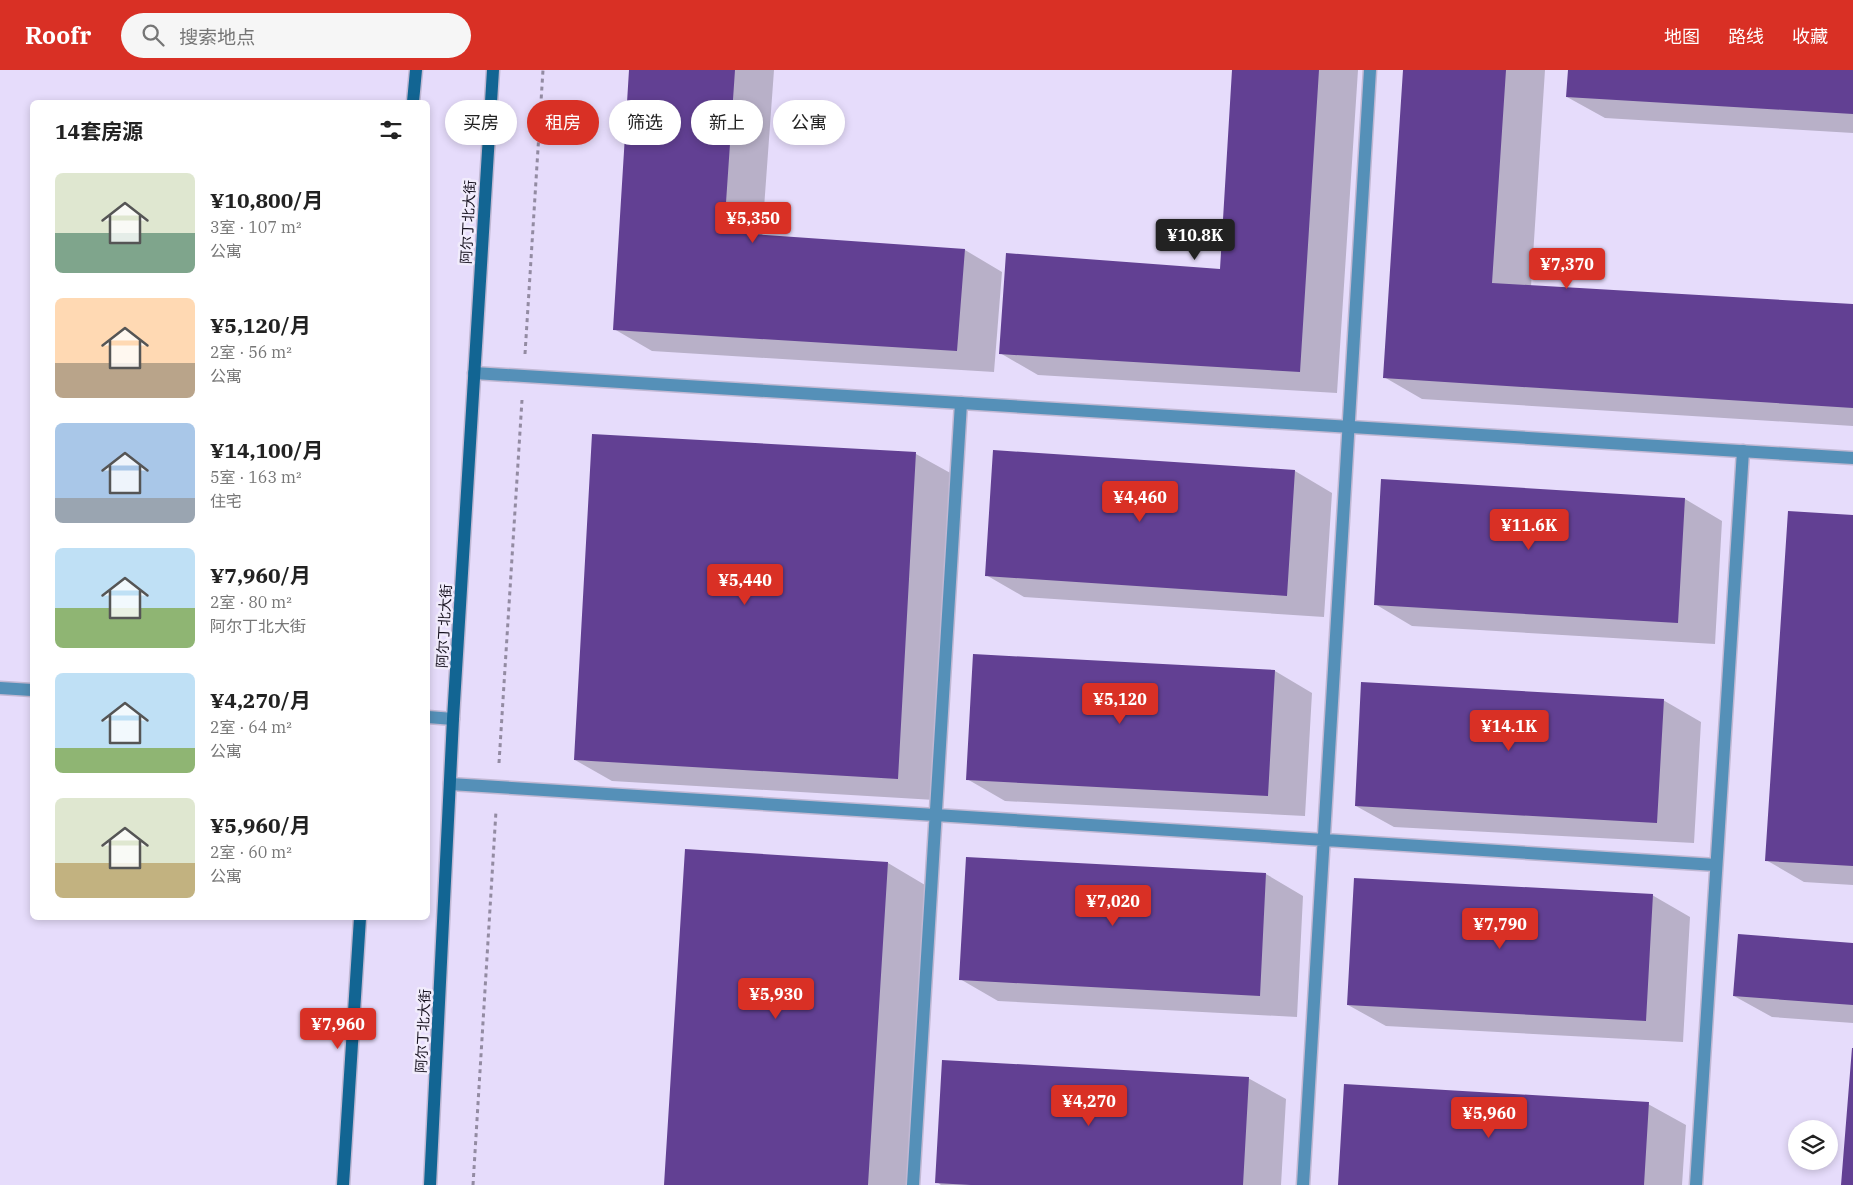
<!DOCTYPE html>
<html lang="zh">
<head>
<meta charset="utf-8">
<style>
  body { margin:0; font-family:"IBM Plex Serif","Noto Sans SC",serif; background:#f6f6f6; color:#222; height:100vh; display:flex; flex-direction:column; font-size:19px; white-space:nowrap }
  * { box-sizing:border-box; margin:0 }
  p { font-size:16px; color:#767676 }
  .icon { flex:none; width:28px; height:28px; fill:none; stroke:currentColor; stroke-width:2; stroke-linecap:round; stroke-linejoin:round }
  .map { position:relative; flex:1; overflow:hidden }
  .sheet { position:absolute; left:30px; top:30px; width:400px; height:820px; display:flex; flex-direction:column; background:#fff; border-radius:8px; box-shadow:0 2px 8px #0003 }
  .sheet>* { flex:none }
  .guide { position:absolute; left:445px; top:30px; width:475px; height:45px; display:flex; gap:10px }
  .buttons { position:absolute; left:1788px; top:1050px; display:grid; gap:10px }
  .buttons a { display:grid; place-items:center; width:50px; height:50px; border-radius:50%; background:#fff; box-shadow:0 2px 8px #0003; font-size:25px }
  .price { position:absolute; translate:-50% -42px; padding:0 11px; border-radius:5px; background:#d93025; color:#fff; font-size:16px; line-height:32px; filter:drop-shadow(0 1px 2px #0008) }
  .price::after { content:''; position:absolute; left:50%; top:30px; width:15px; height:11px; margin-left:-8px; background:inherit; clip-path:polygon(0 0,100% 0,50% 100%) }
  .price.current { background:#222; color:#fff }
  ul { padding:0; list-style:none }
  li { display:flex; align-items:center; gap:15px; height:125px; padding:0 25px }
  li span { display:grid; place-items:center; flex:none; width:140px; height:100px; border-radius:8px; color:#555 }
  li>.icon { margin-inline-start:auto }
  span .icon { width:60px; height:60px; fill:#fffc; stroke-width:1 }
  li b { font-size:21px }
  h2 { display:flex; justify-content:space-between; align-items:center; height:60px; padding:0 25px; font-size:21px }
  .pill { padding:0 18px; border-radius:22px; background:#fff; box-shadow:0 2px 8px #0003; font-size:18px; line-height:45px }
  .pill.current { background:#d93025; color:#fff }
  header { display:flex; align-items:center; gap:30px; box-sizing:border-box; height:70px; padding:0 25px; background:#d93025; color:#fff }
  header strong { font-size:24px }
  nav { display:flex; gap:28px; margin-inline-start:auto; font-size:18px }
  .search { width:350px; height:45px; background:#f6f6f6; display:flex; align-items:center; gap:12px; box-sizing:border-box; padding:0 18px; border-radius:28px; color:#767676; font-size:19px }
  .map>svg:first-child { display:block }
  .shadow { fill:#0003 }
  .building { fill:#624093 }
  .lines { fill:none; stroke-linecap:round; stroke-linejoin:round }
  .service-casing { stroke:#c1b8d3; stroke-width:15 }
  .minor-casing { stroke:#c1b8d3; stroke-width:15 }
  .tertiary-casing { stroke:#c1b8d3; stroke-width:15 }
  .secondary-casing { stroke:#c1b8d3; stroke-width:15 }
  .path { stroke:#938ba2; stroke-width:3; stroke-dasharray:4 4; stroke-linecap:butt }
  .service { stroke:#5590b8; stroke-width:12 }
  .minor { stroke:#5590b8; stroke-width:12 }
  .tertiary { stroke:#5590b8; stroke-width:12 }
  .secondary { stroke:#126593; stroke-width:12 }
  .labels { text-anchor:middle; stroke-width:5; stroke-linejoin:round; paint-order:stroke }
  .street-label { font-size:14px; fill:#17121f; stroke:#f1ecfc }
</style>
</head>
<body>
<header>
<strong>Roofr</strong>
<div class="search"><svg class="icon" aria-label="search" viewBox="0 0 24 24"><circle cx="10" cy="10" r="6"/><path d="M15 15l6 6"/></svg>搜索地点</div>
<nav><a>地图</a><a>路线</a><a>收藏</a></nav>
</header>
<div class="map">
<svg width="1853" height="1115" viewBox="0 0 1853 1115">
  <rect width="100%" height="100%" fill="#e6dcfb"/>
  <path class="shadow" d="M630 0H774L762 166 965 180 1002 202 994 302 652 281 614 259Z
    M1233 0H1358L1337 323 1038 305 1000 283 1221 200Z
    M1405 0H1545L1531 217 1853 236V356L1422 329 1384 307Z
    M1569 0H1853V63L1605 48 1567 27Z
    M594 366 916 384 954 405 935 730 612 711 575 690Z
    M1295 401 1332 423 1324 547 1024 527 986 505Z
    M1685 429 1722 451 1715 574 1412 556 1375 534Z
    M1853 446V815L1804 812 1766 790Z
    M1275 601 1312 623 1305 746 1005 731 967 709Z
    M1663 630 1701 652 1694 773 1394 757 1356 736Z
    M888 793 925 815 907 1115H665Z
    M1266 804 1303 826 1297 947 998 931 960 909Z
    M1652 825 1690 847 1683 972 1386 956 1348 935Z
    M1853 874V953L1772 947 1734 926Z
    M1248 1008 1286 1029 1281 1115H941L937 1112Z
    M1648 1034 1686 1055 1682 1115H1339Z"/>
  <path class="building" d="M629 0H735L724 162 965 179 957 281 613 260Z
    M1232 0H1319L1300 302 999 284 1006 183 1220 199Z
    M1403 0H1506L1492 213 1853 234V338L1383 308Z
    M1568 0H1853V44L1566 27Z
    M592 364 916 382 898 709 574 690Z
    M993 380 1295 400 1287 526 985 506Z
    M1381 409 1685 428 1678 553 1374 535Z
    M1788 441 1853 445V796L1765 791Z
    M973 584 1275 600 1268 726 966 710Z
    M1361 612 1664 629 1657 753 1355 736Z
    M685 779 888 792 868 1115H664Z
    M966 787 1266 803 1260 926 959 910Z
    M1354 808 1653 824 1646 951 1347 935Z
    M1738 864 1853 873V935L1733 926Z
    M1852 978H1853V1115H1841Z
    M942 990 1249 1007 1243 1115H971L935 1113Z
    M1344 1014 1649 1032 1644 1115H1338Z"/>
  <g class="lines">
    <g class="service-casing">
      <path id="service" d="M450 714 1716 795
        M913 1115 961 333
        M1303 1115 1370 0
        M1696 1115 1743 381"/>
    </g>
    <g class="minor-casing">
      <path id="minor" d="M474 303 1853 388"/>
    </g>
    <g class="tertiary-casing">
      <path id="tertiary" d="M0 618 32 620
        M428 647 453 649"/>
    </g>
    <g class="secondary-casing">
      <path id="secondary" d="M413 32 416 0
        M343 1115 360 848
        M430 1115 453 649 493 0"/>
    </g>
    <path class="path" d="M525 284 543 0
      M499 693 522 330
      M473 1115 496 741"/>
    <use href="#service" class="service"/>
    <use href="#minor" class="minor"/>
    <use href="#tertiary" class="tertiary"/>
    <use href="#secondary" class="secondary"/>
  </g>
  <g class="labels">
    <g class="street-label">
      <text transform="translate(468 152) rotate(-87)" y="5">阿尔丁北大街</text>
      <text transform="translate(444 556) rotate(-87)" y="5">阿尔丁北大街</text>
      <text transform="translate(423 961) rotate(-87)" y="5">阿尔丁北大街</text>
    </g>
  </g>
</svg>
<div class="buttons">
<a><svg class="icon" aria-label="layers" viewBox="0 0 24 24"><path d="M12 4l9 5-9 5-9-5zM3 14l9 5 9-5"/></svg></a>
</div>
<b class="price" style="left:753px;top:174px">¥5,350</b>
<b class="price current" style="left:1195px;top:191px">¥10.8K</b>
<b class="price" style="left:1567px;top:220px">¥7,370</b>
<b class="price" style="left:1140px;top:453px">¥4,460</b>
<b class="price" style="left:1529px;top:481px">¥11.6K</b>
<b class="price" style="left:745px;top:536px">¥5,440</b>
<b class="price" style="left:1120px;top:655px">¥5,120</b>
<b class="price" style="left:1509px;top:682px">¥14.1K</b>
<b class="price" style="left:1113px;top:857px">¥7,020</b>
<b class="price" style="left:1500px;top:880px">¥7,790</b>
<b class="price" style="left:776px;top:950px">¥5,930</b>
<b class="price" style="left:338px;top:980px">¥7,960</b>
<b class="price" style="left:1089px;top:1057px">¥4,270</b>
<b class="price" style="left:1489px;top:1069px">¥5,960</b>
<div class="guide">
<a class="pill">买房</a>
<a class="pill current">租房</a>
<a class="pill">筛选</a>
<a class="pill">新上</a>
<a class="pill">公寓</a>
</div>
<section class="sheet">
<h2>14套房源<svg class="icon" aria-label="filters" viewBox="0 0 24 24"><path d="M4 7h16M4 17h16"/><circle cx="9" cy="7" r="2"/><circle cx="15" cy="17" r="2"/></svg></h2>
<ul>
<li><span style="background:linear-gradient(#dfe7d0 60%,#7fa58c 0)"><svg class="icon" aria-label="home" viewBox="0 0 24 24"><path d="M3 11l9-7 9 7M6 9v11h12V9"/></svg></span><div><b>¥10,800/月</b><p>3室 · 107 m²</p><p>公寓</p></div></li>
<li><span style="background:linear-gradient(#ffd9b3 65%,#b9a48a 0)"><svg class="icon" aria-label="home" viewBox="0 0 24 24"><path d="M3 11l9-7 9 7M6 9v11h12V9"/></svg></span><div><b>¥5,120/月</b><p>2室 · 56 m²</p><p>公寓</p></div></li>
<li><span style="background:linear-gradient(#a9c7e8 75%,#9aa5b1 0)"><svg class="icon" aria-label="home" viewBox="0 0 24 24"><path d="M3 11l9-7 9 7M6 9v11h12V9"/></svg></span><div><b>¥14,100/月</b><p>5室 · 163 m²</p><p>住宅</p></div></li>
<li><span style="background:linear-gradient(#bfe0f5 60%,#8fb573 0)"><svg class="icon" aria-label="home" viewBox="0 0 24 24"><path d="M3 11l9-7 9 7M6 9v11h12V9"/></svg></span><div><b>¥7,960/月</b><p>2室 · 80 m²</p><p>阿尔丁北大街</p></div></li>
<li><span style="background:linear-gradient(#bfe0f5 75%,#8fb573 0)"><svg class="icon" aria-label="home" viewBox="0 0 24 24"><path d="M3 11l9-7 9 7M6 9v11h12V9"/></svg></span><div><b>¥4,270/月</b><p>2室 · 64 m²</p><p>公寓</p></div></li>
<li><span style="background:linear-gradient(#dfe7d0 65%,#c2b280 0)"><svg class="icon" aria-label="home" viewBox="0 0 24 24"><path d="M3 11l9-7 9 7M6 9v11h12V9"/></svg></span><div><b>¥5,960/月</b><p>2室 · 60 m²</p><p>公寓</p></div></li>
</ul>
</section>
</div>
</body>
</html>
